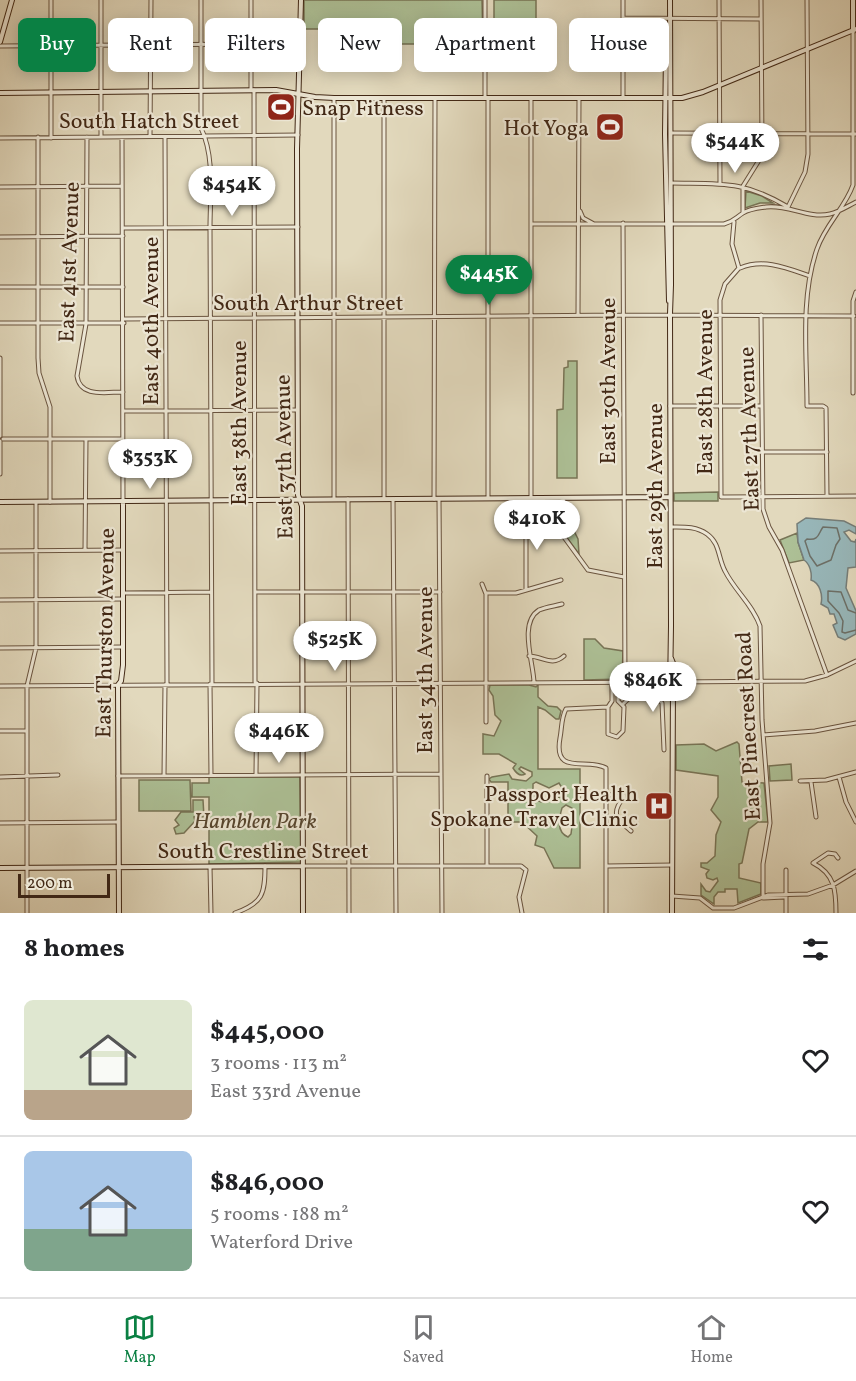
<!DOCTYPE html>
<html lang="en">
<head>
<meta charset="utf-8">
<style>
  body { margin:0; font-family:Vollkorn,serif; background:#f6f6f6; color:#202124; height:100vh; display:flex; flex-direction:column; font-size:22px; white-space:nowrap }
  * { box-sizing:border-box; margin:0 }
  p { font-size:20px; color:#757577 }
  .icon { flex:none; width:33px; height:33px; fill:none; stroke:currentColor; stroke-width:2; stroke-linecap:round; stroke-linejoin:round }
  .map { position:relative; height:913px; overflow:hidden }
  .details { display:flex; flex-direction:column; background:#fff; flex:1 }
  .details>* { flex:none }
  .hud { position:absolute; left:18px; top:18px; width:820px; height:54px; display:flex; gap:12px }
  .scale { position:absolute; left:18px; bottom:15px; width:92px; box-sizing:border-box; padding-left:6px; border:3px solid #422815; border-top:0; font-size:16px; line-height:21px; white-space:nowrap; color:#422815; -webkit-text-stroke:4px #ece6d4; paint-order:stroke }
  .price { position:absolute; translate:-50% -51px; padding:0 14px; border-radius:21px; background:#fff; color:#222; font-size:20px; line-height:39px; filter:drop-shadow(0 2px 3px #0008) }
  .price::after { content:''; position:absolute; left:50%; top:36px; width:18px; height:14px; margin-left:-9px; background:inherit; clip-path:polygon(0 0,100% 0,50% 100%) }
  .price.current { background:#0b8043; color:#fff }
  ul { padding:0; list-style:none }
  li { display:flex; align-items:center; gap:18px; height:150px; padding:0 24px }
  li+li { border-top:2px solid #e0e0e0 }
  li span { display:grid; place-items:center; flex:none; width:168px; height:120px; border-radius:9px; color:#555 }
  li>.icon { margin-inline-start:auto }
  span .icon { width:72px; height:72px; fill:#fffc; stroke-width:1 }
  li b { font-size:26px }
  h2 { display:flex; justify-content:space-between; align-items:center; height:72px; padding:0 24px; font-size:26px }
  .pill { padding:0 21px; border-radius:9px; background:#fff; box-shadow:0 3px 15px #0003; font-size:21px; line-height:54px }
  .pill.current { background:#0b8043; color:#fff }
  .tab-bar { display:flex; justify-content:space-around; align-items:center; height:84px; border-top:2px solid #e0e0e0; background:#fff; font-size:16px; color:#757577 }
  .tab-bar a { display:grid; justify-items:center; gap:3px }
  .tab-bar .current { color:#0b8043 }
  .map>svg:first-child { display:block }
  .green { fill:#adc096; stroke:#787456; stroke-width:1.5; fill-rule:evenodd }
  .water { fill:#98b8bb; stroke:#767e79; stroke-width:1.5 }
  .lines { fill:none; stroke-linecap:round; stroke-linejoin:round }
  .shore { stroke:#6d7068; stroke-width:1.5 }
  .street-casing { stroke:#6a543f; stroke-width:5 }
  .secondary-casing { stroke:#422815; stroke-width:6 }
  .street { stroke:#ece6d4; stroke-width:3 }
  .secondary { stroke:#ece6d4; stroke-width:4 }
  .labels { text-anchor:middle; stroke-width:4.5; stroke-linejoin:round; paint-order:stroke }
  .poi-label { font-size:22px; fill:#422815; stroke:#ece6d4; text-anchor:end }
  .street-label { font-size:22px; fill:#422815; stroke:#ece6d4 }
  .park-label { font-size:22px; font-style:italic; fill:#57462f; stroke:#ece6d4 }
</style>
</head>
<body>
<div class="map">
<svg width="856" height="913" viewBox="0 0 856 913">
  <rect width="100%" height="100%" fill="#e2d9bd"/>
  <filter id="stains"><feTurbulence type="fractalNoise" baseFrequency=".00333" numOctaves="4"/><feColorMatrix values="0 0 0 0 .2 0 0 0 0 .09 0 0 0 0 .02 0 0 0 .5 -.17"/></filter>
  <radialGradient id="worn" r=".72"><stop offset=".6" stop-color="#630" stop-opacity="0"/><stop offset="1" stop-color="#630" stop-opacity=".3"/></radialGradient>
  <path class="green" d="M304 0H482L483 44H371L370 34 341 35 340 29H304Z
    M494 0H536V53H494Z
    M746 191 762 196 773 203H760L745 208Z
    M568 361H577V478H557V410L563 409 564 368 568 367Z
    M718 492V501H674V493Z
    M567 517 578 539 579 554 559 527 560 523Z
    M797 533 798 542 804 560 789 563 780 540Z
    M584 639H595L604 648 623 651 622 679 584 680Z
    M490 685H529L536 687 538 685V697L548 706 557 707 561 711 559 719H556L545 710 538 707V769H580V868H554L544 848 535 845 537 836 522 822H508V782H491L489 779 492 777 509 774 512 779 526 781 532 776V772L521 767 519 769 525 774C520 777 516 773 513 768L516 764 499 754H483V734L494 736 501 721 495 715 493 696 489 690ZM536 782 549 788 559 783 564 791 562 797 549 798 541 802 536 800 533 789V784ZM566 805 572 808 574 811 571 834 568 837C556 832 559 818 562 808Z
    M737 742 739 744 742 782 764 783 768 822H758L749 829 742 863 739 864V878L761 883V894L738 903 737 889H725V892H718L714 897V904L701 895V884L706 891 710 892 718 881 717 878 713 880 707 878 706 874 709 870 701 867V863H707L715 856 716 835 721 822 711 810 718 797V776L676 770V745L704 744 716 751Z
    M791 764 792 780 770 781 769 766Z
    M209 777H300L301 862 209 864V797H192V783H209Z
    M139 780H190L191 811H139Z
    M193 800H203L204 817H194L195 821 184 833 176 834 174 828 179 825 175 820 181 812H193Z"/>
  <path class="water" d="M806 518 844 521 856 527V534L849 530 844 532 851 541 855 542 856 539V567L848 568 846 588 856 611V634L845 640 838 637 833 625 837 623 834 614H830L828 608 821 604C823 595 820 583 811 580 812 573 810 564 804 560L798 542 797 524Z"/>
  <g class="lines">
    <path class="shore" d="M823 527 837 528 840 539 836 545 831 560 817 566 810 556 805 541 807 539C819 541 818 534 823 527Z
      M856 613 848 610 841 592 828 591V601L839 613 843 621 842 632 845 633 856 630"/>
    <g class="street-casing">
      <path id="street" d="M201 0V128C215 157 210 196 210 228L212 684
        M251 0V90
        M719 0 720 183
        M623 18 761 19
        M0 46 251 44
        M254 90 255 682
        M485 98V0
        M623 98V0
        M671 133 856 134
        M101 136V0
        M150 136 151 0
        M38 137V358L39 373 50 407V502
        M87 137 86 324 77 376C80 398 106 392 123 392
        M122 137 123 501
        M165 137 167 684
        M0 138 298 135
        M51 138V0
        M671 183C721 184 743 180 788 207L805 172 808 154 807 0
        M0 187 122 186
        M580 211 583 218 594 224
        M743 212V186L758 162 762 147 761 0
        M734 222 732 244 739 268 725 284 720 300 721 497 856 496
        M623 223 625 682
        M531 224H724C735 221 735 218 743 213 749 209 759 208 766 207 788 204 808 219 830 214 839 212 848 206 856 202
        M123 228 298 227
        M0 237 123 236
        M740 268C764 258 787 268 810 276
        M0 287H123
        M578 315 579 98
        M761 315 763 509 769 527 782 550 827 675
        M124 319 623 315 854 316
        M0 323H124
        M0 358V436
        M853 393V301L856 292
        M670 406H762
        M123 411 297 410
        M3 439H122
        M762 452H827
        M0 474V441
        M827 496 826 408 823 406H807C807 355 800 298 817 249 825 225 845 208 853 185V31
        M488 498V98
        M531 498V98
        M334 499V98
        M348 499 349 913
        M384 499V98
        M393 499 396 913
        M434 499 435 98
        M439 499 442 913
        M526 511V590
        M563 513 561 501 563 500
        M556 526 588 570 624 577
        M671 527C683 527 696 526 707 534 720 543 718 558 725 571 735 591 753 605 760 626L762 720 770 823 763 864V898
        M526 532H535L556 526 565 511 563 498
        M85 550 86 439
        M0 551 123 550
        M482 584 486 594V722
        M255 592H440
        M123 593 211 592
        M486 593H516L561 580
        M0 600 123 599
        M0 648 123 647
        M529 656C542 656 552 667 564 656
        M612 682V701L608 707V734L617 737 623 731 624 707 618 701V682
        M673 682 805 681 827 675 856 661
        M534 683C534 664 518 623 539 610 546 607 555 606 562 604
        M210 684 211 775
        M0 686 669 682
        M623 704 639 689 649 690 662 703 664 750
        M0 731H27
        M763 735 815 731 856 723
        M256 774 257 683
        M118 776 441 774
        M164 776 165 685
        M487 776V866
        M0 777 58 775
        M839 777 846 802 856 822
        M800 781 826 780 856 772
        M811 782 816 817
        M607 796 619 792 623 793 624 797C610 814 617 819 631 831
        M0 823 118 822
        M303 866H521L526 870 519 897 522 913
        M607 866 672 865
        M210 867 211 913
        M786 870V913
        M672 896 700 898 713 908H734L768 895 808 894 833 885 856 871
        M764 898 784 897
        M27 913V686L36 648V502
        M235 913C263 903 265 894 265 866
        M606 913V768C587 757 553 777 560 738 562 728 561 718 566 709L608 707
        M836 913C836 891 835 874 813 863L828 853 835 854 838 858"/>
    </g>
    <g class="secondary-casing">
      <path id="secondary" d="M301 0 297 149 298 495 302 506 303 913
        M670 0 671 285 670 314 671 626 670 690 672 693
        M853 0V31
        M669 27 666 51 665 134 669 301
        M0 42 12 0
        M0 93 276 90 315 97 334 98H682L703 92 856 29
        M0 502 670 497
        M671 658 673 663V682L672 913
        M0 868 303 866
        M119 913 118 685 121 681 123 665V501"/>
    </g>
    <use href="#street" class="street"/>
    <use href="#secondary" class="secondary"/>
  </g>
  <defs>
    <g id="stadium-square" transform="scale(1.5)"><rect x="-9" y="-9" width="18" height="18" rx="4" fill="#8f2418" stroke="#ece6d4"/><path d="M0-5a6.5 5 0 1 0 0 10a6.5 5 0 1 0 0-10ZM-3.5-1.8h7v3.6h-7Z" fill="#fff"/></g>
    <g id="hospital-square" transform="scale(1.5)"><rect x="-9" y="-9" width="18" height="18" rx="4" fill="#8f2418" stroke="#ece6d4"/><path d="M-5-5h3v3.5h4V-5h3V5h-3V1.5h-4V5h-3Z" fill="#fff"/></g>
  </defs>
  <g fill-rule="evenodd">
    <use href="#stadium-square" x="281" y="107"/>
    <use href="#stadium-square" x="610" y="127"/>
    <use href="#hospital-square" x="659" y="806"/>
  </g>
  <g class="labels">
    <g class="poi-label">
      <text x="302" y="115" text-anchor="start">Snap Fitness</text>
      <text x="589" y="135">Hot Yoga</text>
      <text x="638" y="801">Passport Health<tspan x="638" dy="25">Spokane Travel Clinic</tspan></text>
    </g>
    <g class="street-label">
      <text x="149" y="128">South Hatch Street</text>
      <text transform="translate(68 262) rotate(-88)" y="8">East 41st Avenue</text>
      <text x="308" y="310">South Arthur Street</text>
      <text transform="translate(150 321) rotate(-90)" y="8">East 40th Avenue</text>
      <text transform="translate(607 381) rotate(-90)" y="8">East 30th Avenue</text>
      <text transform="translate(704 392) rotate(-90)" y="8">East 28th Avenue</text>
      <text transform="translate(238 423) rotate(-90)" y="8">East 38th Avenue</text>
      <text transform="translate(748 429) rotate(-92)" y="8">East 27th Avenue</text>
      <text transform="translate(283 457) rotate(-91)" y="8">East 37th Avenue</text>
      <text transform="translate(654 486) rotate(-90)" y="8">East 29th Avenue</text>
      <text transform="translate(104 633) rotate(-89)" y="8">East Thurston Avenue</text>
      <text transform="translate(424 670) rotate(-90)" y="8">East 34th Avenue</text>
      <text transform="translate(747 726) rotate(-93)" y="8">East Pinecrest Road</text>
      <text x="263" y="858">South Crestline Street</text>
    </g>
    <g class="park-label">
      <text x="255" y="828">Hamblen Park</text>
    </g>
  </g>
  <rect width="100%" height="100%" filter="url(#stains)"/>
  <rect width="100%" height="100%" fill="url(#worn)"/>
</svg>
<div class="scale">200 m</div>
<b class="price" style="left:735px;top:174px">$544K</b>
<b class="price" style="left:232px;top:217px">$454K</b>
<b class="price current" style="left:489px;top:306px">$445K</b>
<b class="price" style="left:150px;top:490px">$353K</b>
<b class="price" style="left:537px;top:551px">$410K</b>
<b class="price" style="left:335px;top:672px">$525K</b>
<b class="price" style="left:653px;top:713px">$846K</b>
<b class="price" style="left:279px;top:764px">$446K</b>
<div class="hud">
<a class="pill current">Buy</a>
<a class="pill">Rent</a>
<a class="pill">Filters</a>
<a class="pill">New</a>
<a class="pill">Apartment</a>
<a class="pill">House</a>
</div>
</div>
<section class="details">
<h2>8 homes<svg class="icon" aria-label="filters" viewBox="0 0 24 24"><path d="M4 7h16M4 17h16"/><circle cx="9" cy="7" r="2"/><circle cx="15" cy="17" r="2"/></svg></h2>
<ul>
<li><span style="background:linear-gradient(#dfe7d0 75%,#b9a48a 0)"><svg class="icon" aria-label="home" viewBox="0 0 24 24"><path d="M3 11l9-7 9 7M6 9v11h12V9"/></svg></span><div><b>$445,000</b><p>3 rooms · 113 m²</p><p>East 33rd Avenue</p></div><svg class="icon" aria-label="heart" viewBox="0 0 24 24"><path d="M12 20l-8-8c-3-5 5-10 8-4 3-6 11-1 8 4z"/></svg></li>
<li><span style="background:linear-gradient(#a9c7e8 65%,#7fa58c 0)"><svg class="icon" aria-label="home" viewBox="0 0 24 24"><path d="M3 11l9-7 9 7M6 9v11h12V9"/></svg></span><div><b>$846,000</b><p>5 rooms · 188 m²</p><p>Waterford Drive</p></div><svg class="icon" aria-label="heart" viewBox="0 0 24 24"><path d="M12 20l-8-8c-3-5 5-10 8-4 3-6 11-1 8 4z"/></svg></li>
</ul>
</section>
<nav class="tab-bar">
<a class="current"><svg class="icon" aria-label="map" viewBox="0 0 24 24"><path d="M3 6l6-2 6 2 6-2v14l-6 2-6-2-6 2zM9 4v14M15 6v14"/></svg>Map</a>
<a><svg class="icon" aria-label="saved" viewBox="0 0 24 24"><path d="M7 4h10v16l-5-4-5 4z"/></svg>Saved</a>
<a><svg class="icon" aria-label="home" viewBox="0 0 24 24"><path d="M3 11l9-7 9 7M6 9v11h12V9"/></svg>Home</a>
</nav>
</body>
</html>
